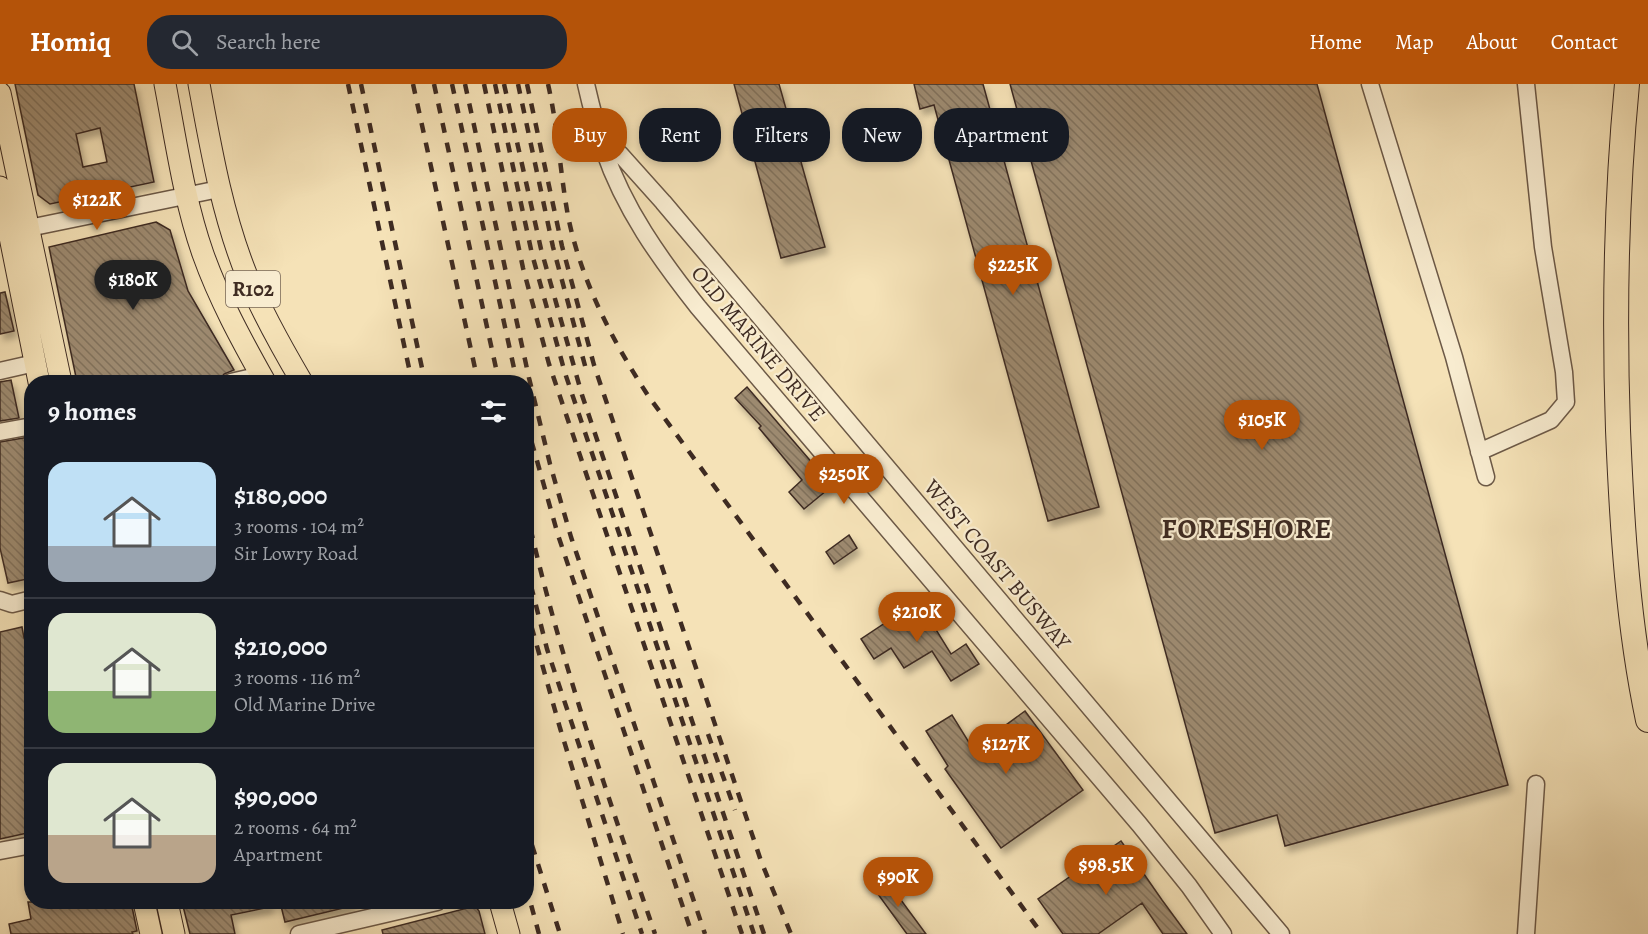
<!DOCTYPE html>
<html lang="en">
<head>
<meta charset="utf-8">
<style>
  body { margin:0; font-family:Alegreya,serif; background:#242831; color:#f1f3f6; height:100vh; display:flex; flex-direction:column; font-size:22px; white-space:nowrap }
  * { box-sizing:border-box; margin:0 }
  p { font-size:20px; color:#9ea1a6 }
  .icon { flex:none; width:33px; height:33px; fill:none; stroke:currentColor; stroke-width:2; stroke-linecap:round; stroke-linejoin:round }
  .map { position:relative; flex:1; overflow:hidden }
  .panel { position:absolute; left:24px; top:291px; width:510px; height:534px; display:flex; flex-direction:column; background:#171b24; border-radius:24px; box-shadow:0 3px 9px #0003 }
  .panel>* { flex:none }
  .banner { position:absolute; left:552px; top:24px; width:570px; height:54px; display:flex; gap:12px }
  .price { position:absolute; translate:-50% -51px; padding:0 14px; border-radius:21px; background:#b45309; color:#fff; font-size:20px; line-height:39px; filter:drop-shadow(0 2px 3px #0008) }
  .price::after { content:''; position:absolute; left:50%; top:36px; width:18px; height:14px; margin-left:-9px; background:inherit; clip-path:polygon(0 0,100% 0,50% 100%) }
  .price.active { background:#222; color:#fff }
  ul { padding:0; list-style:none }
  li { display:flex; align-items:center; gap:18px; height:150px; padding:0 24px }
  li+li { border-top:2px solid #363941 }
  li span { display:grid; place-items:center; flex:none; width:168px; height:120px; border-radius:18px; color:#555 }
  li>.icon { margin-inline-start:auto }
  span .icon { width:72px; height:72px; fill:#fffc; stroke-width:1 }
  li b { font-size:26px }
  h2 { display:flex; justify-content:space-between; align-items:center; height:72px; padding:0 24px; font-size:26px }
  .chip { padding:0 21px; border-radius:24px; background:#171b24; box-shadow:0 3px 9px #0003; font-size:21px; line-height:54px }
  .chip.active { background:#b45309; color:#fff }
  header { display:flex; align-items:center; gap:36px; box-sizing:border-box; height:84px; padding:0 30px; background:#b45309; color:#fff }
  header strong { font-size:28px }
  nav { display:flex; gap:33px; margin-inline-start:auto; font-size:21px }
  .search { width:420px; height:54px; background:#242831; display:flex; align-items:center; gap:15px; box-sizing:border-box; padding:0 21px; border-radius:24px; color:#9ea1a6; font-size:22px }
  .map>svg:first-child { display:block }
  .building { fill:url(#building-back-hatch); stroke:#3e2b22; stroke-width:1.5; fill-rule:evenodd; filter:url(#shadow) }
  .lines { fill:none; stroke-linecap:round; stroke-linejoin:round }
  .minor-casing { stroke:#6c5947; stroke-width:19 }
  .major-casing { stroke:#3e2b22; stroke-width:23 }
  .highway-casing { stroke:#3e2b22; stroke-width:26 }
  .minor { stroke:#f8ecd0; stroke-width:16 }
  .major { stroke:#f5e2b7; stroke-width:21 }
  .highway { stroke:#f5e2b7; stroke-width:24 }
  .rail { stroke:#3e2b22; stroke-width:4.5; stroke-dasharray:10 10; stroke-linecap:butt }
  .labels { text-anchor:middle; stroke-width:4.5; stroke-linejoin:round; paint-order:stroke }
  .shield { fill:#f8ecd0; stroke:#766556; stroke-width:1.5 }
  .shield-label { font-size:21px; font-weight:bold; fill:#3e2b22 }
  .street-label { font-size:22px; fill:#3e2b22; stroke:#f8ecd0 }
  .district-label { font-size:28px; font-weight:bold; letter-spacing:1.5px; fill:#3e2b22; stroke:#f8ecd0 }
</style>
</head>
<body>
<header>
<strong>Homiq</strong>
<div class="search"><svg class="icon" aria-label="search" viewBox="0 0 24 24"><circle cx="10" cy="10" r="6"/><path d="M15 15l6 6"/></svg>Search here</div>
<nav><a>Home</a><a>Map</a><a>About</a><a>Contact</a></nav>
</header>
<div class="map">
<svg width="1648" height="850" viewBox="0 0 1648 850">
  <defs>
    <pattern id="building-back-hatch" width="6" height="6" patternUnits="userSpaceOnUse" patternTransform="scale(1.5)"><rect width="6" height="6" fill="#9d8a6f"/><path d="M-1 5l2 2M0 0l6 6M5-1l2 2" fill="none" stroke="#81715b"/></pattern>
    <filter id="shadow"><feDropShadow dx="3.5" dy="6" stdDeviation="3" flood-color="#0004"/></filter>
  </defs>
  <rect width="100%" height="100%" fill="#f5e2b7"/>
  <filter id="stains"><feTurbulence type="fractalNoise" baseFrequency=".00333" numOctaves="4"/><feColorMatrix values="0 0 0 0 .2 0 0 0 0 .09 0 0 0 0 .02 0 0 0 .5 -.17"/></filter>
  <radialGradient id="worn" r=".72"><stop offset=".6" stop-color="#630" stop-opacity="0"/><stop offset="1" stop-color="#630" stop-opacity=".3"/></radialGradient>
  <path class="building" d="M15 0H134L154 98 50 120 38 111ZM100 44 107 78 83 83 76 50Z
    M734 0H779L825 163 781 174Z
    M914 0H983L1099 423 1048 437 934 21 920 25Z
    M1010 0H1317L1508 701 1285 762 1277 731 1215 749Z
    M156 138 170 146 188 207 234 286 224 290 221 294 204 298H77L49 163Z
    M5 208 14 247 0 250V209Z
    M11 296 19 334 0 337V298Z
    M747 303 832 402 804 425 789 408 802 396 759 344 761 342 735 314Z
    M29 353 32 356V494L8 499 0 464V358Z
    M849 451 857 464 834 480 826 468Z
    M915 519 932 546 935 544 951 570 966 560 979 580 951 597 932 567 904 584 891 564 874 575 861 555Z
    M22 543 24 554 32 553V748L0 755V548Z
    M1025 627 1083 706 1001 764 945 685 948 682 926 647 952 631 973 665Z
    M1121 757 1162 816 1187 850H1163L1142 819 1098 850H1063L1038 815Z
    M884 793 926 850H907L872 802Z
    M28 818H131L137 847 132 848 133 850H11L9 840 31 835Z
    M182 818H269L270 823 231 831 235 850H190Z
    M280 818H352V822L285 838Z
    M475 822 479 827 485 850H383L382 846Z"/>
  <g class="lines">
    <g class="minor-casing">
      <path id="minor" d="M586 0C591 22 597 45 604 66 624 125 660 175 698 223L1139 740 1189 802 1223 850
        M1370 0 1454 273 1486 393
        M604 68 620 70 663 118 1281 850
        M19 146 219 105
        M0 287 35 279
        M231 298 261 291
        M0 348 32 342
        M1479 368 1551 336 1566 318 1564 288 1543 163 1526 0
        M0 516 12 520 32 515
        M0 767 32 761
        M299 850 437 818
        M1526 850 1536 700"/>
    </g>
    <g class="major-casing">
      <path id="major" d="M165 0C176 57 184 116 203 170 219 215 242 257 265 298
        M199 0C211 65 222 130 247 192 262 229 282 264 302 298
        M0 9 61 298
        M0 103 39 298
        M144 818 151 850
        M167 818 174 850
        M500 818 509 850"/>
    </g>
    <g class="highway-casing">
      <path id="highway" d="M1627 0C1616 115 1614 231 1618 346 1622 443 1628 541 1648 636"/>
    </g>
    <use href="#minor" class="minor"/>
    <use href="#major" class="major"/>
    <use href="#highway" class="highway"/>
    <path class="rail" d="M348 0 412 298
      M361 0 425 298
      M413 0 478 298
      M434 0 499 298
      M452 0 517 298
      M465 0 529 294 550 380 571 453 705 850
      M484 0 523 184 549 280 742 850
      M495 0 532 170 565 289 754 850
      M504 0 541 165 582 311 764 850
      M518 0 553 163 587 289
      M527 0 562 162 594 281 761 777 791 850
      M548 0C558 44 560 88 568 132 581 197 613 258 649 313L1042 850
      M526 338 558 451 692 850
      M526 425C558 570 607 709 655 850
      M526 482 547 565 642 850
      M526 523 560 644 623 850
      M708 650 735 726
      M526 710 527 711
      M526 742 560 850
      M526 802 539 850"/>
  </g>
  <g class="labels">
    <rect class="shield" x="226" y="187" width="54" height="36" rx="4.5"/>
    <g class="shield-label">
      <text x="253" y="212">R102</text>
    </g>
    <g class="street-label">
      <text transform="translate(759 259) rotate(50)" y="8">OLD MARINE DRIVE</text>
      <text transform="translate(998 480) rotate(50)" y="8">WEST COAST BUSWAY</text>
    </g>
    <g class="district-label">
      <text x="1247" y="454">FORESHORE</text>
    </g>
  </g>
  <rect width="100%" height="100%" filter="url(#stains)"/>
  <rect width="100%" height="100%" fill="url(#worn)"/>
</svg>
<b class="price" style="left:97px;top:147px">$122K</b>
<b class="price" style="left:1013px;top:212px">$225K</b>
<b class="price active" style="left:133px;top:227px">$180K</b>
<b class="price" style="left:1262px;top:367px">$105K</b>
<b class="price" style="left:844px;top:421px">$250K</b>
<b class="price" style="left:917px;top:559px">$210K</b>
<b class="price" style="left:1006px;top:691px">$127K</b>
<b class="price" style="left:1106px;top:812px">$98.5K</b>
<b class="price" style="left:898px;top:824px">$90K</b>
<div class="banner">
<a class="chip active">Buy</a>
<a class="chip">Rent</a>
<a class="chip">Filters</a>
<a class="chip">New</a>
<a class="chip">Apartment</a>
</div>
<section class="panel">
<h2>9 homes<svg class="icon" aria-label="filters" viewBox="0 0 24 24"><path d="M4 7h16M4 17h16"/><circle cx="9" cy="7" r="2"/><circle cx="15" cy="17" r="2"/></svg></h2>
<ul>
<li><span style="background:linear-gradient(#bfe0f5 70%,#9aa5b1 0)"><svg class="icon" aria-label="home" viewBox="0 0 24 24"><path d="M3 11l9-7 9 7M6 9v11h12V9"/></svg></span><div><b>$180,000</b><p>3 rooms · 104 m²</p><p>Sir Lowry Road</p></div></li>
<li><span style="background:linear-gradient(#dfe7d0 65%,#8fb573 0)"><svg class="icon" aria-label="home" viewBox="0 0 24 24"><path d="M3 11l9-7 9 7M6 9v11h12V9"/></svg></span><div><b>$210,000</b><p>3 rooms · 116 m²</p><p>Old Marine Drive</p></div></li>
<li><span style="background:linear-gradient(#dfe7d0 60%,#b9a48a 0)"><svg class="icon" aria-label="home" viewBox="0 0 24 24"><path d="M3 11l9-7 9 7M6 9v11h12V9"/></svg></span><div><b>$90,000</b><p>2 rooms · 64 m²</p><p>Apartment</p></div></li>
</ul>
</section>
</div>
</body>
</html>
